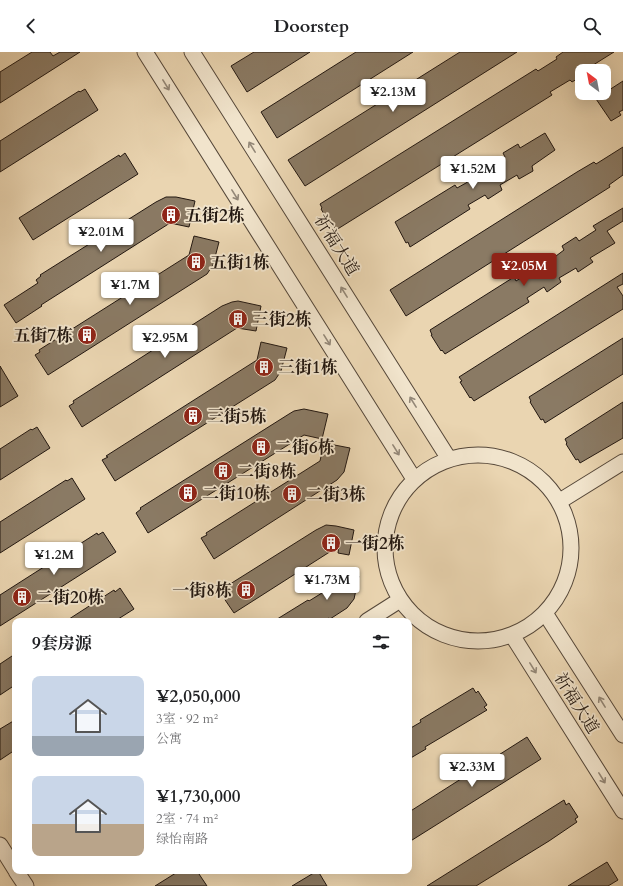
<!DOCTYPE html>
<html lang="zh">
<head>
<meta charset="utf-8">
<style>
  body { margin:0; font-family:Cardo,"Noto Serif SC",serif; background:#f6f6f6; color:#202124; height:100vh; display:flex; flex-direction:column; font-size:15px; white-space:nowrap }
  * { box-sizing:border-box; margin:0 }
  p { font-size:13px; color:#757577 }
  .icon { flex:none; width:22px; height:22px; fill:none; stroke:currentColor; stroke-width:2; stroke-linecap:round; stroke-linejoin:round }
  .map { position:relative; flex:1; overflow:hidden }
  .panel { position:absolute; left:12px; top:566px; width:400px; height:256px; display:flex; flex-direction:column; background:#fff; border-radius:8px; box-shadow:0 4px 16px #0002 }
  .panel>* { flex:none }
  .needle { width:26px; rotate:328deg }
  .controls { position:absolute; left:575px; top:12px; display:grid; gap:8px }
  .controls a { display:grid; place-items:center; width:36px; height:36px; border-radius:8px; background:#fff; box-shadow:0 4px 16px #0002; font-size:20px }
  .price { position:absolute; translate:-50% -34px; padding:0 9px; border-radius:4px; background:#fff; color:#222; font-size:13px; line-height:26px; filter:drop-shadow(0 1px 2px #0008) }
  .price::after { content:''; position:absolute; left:50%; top:24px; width:12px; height:9px; margin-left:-6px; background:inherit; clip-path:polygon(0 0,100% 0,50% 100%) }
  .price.current { background:#8f2418; color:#fff }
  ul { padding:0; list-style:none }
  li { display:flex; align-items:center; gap:12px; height:100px; padding:0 20px }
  li span { display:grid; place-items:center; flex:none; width:112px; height:80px; border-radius:8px; color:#555 }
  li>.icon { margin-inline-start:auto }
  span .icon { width:48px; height:48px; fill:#fffc; stroke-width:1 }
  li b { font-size:17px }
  h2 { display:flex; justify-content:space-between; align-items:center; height:48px; padding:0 20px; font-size:17px }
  header { display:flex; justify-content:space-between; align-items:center; height:52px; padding:0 20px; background:#fff; font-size:18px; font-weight:700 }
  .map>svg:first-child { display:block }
  .building { fill:#8a7a64; stroke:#231811 }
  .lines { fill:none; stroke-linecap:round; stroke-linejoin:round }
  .minor-casing { stroke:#554739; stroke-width:17 }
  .minor { stroke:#f1e4cc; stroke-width:15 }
  .oneway { stroke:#948878 }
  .labels { text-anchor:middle; stroke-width:3.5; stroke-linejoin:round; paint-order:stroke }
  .poi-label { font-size:17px; font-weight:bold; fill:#231811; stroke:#f1e4cc; text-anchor:start }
  .street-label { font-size:17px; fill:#231811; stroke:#f1e4cc }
</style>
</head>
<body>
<header><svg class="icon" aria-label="back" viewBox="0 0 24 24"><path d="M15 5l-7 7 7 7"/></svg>Doorstep<svg class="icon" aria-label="search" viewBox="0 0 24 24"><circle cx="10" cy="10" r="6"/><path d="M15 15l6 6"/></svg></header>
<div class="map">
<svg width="623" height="834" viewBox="0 0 623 834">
  <rect width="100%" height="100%" fill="#ead5b1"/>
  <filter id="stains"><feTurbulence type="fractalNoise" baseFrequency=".005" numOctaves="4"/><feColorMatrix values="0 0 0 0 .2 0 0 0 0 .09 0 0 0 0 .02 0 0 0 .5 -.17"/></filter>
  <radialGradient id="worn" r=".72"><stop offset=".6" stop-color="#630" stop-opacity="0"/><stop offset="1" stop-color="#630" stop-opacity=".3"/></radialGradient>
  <path class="building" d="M32 0H50L53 4 60 0H80L0 51V20Z
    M254 0H310L247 40 231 14Z
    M356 0H413L277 86 261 60Z
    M460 0H517L305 134 288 108Z
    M563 0H614L590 15 592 17 589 19H582V24L572 30 570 28 550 40 552 43 336 178 334 174 332 175 321 157 322 156 320 152 536 17 538 19 557 7 556 5Z
    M623 29V58L619 60 621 63 611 69 594 44 598 41H604V37L606 40Z
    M85 37 98 58 0 120V89L79 39 80 40Z
    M545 81 555 98 532 114 533 119 519 127 517 123 500 133 502 138 488 147 485 143 468 153 470 157 410 195 408 190 406 191 395 170 455 133 457 136 466 131 474 125 471 121 486 112 489 116 505 105 503 101 518 92 520 96Z
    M623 95V123L609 133 610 135 406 264 390 238 577 120 594 110 596 112Z
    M125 101 138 122 33 188 19 166 119 103 120 105Z
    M166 145H176L195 149 189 175 170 171 41 253 42 254 16 271 4 253 38 231 36 228 41 224 40 223 156 150Z
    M623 156V169L607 179 615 191 590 206 593 210 578 220 576 216 559 226 561 230 547 240 544 235 527 246 529 250 445 302 442 298 441 299 431 283H432L430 278 514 225 516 229 533 218 530 214 545 205 548 209 556 204 564 198 562 194 576 185 579 189 596 178 593 174Z
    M194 184 219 190 213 213 207 222 48 323 35 303 40 300 39 298 189 203Z
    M623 221V232L617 235 623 244V257L474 349 471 345 470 346 460 330 462 329 459 325Z
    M238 249 261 254 256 279 237 276 82 375 69 354 74 351 73 349 222 254 232 250Z
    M623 286V322L545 371 543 367 541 368 530 350 531 349 529 345Z
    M261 290 287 296 281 319 275 328 115 429 102 408 108 405 106 404 257 308Z
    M0 314 18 344 0 355Z
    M623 350V386L580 411 578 407 576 408 566 392 567 391 565 387Z
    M304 357 328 362 322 387 304 383 148 481 136 461 141 457 140 456 289 362 294 359Z
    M37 375 50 396 0 428V397L31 377 32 378Z
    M324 391 350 396 344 420 337 428 214 507 201 486 207 483 206 481 320 409Z
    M72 426 85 447 0 501V470L66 428 67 429Z
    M326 473 336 474 354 478 349 503 338 501 339 494 234 561 219 539 316 478Z
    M103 480 116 500 0 574V543L97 481 98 483Z
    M334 518 359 524 354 547 347 556 330 567 329 566 323 569H274L308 548 309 549 330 536Z
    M120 536 134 557 115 569H66L114 538 115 540Z
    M15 602V633L0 643V612Z
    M473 636 476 641 478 639 487 653 484 655 487 658 425 695 426 697 409 707V677L421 670 420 668Z
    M15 668V698L0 708V677Z
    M527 685 541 707 409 790V760Z
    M564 748 566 753 569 751 578 765 575 767 577 770 549 789 476 834H427Z
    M607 810 618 828 608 834H568Z
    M179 819H197L207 834H155Z
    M317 819H318L327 834H292Z"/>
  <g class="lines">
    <g class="minor-casing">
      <path id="minor" d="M145 0 414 427
        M192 0 449 407
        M385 496a93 93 0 1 1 186 0a93 93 0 1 1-186 0Z
        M560 449 623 410
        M545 561 623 683
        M367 569 400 548
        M512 583 623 759
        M0 793 15 817
        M16 819 26 834"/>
    </g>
    <use href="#minor" class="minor"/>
  </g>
  <defs><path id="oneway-shaft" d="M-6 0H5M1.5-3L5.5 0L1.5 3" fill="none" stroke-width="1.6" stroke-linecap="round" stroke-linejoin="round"/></defs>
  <g class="oneway">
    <use href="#oneway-shaft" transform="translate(166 33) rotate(58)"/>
    <use href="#oneway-shaft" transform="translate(252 95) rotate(-122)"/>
    <use href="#oneway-shaft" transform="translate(235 143) rotate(58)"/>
    <use href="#oneway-shaft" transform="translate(344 240) rotate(-122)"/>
    <use href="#oneway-shaft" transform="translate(327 288) rotate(58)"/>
    <use href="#oneway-shaft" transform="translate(413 350) rotate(-122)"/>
    <use href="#oneway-shaft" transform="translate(396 398) rotate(58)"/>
    <use href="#oneway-shaft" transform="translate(533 616) rotate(58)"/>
    <use href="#oneway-shaft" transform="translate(602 650) rotate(-122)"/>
    <use href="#oneway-shaft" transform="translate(602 726) rotate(58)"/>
  </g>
  <defs>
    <g id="building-disc" transform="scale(1)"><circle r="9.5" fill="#8f2418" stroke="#f1e4cc"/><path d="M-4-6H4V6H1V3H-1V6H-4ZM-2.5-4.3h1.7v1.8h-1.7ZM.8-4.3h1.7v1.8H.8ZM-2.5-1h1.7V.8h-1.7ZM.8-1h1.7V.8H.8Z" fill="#fff"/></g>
  </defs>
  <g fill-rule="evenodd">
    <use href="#building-disc" x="171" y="163"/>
    <use href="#building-disc" x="196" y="210"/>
    <use href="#building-disc" x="238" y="267"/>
    <use href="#building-disc" x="87" y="283"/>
    <use href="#building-disc" x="264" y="315"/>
    <use href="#building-disc" x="193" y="364"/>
    <use href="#building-disc" x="261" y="395"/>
    <use href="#building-disc" x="223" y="419"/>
    <use href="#building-disc" x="188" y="441"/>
    <use href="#building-disc" x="292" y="442"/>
    <use href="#building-disc" x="331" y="491"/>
    <use href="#building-disc" x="246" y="538"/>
    <use href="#building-disc" x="22" y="545"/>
  </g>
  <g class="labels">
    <g class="poi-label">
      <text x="185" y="169">五街2栋</text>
      <text x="210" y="216">五街1栋</text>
      <text x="252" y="273">三街2栋</text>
      <text x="73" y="289" text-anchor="end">五街7栋</text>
      <text x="278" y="321">三街1栋</text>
      <text x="207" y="370">三街5栋</text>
      <text x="275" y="401">二街6栋</text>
      <text x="237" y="425">二街8栋</text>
      <text x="202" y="447">二街10栋</text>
      <text x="306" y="448">二街3栋</text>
      <text x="345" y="497">一街2栋</text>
      <text x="232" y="544" text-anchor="end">一街8栋</text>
      <text x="36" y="551">二街20栋</text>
    </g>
    <g class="street-label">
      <text transform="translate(337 193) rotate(58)" y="6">祈福大道</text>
      <text transform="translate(577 651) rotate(58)" y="6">祈福大道</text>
    </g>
  </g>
  <rect width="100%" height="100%" filter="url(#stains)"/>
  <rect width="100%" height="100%" fill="url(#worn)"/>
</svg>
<div class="controls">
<a><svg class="needle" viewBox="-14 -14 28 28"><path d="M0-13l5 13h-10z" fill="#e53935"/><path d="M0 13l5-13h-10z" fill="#757577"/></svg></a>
</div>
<b class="price" style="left:393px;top:61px">¥2.13M</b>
<b class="price" style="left:473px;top:138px">¥1.52M</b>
<b class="price" style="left:101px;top:201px">¥2.01M</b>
<b class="price current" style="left:524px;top:235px">¥2.05M</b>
<b class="price" style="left:130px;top:254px">¥1.7M</b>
<b class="price" style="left:165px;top:307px">¥2.95M</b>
<b class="price" style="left:54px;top:524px">¥1.2M</b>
<b class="price" style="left:327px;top:549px">¥1.73M</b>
<b class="price" style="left:472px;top:736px">¥2.33M</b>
<section class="panel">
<h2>9套房源<svg class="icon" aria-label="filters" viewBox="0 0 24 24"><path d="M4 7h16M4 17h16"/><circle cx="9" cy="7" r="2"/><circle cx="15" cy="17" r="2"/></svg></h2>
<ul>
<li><span style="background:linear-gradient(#c9d6e8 75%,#9aa5b1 0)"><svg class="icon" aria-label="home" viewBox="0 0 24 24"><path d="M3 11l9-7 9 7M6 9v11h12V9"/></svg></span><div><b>¥2,050,000</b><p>3室 · 92 m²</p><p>公寓</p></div></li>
<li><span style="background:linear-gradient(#c9d6e8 60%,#b9a48a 0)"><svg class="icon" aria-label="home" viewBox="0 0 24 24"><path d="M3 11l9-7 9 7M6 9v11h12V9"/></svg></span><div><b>¥1,730,000</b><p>2室 · 74 m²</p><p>绿怡南路</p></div></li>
</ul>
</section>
</div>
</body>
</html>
